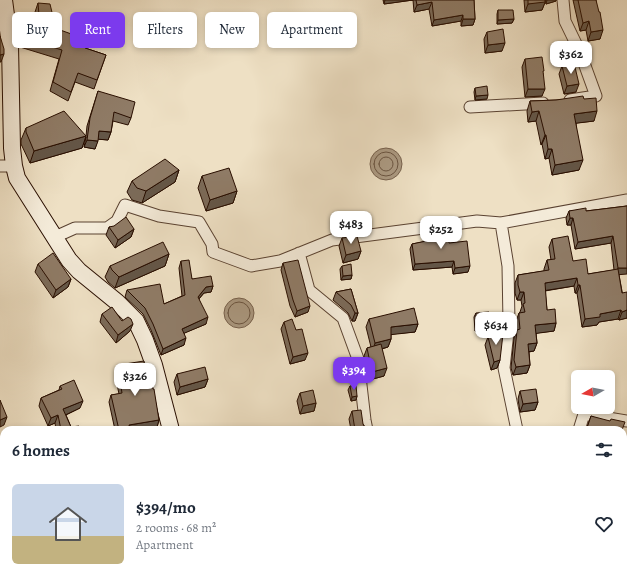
<!DOCTYPE html>
<html lang="en">
<head>
<meta charset="utf-8">
<style>
  body { margin:0; font-family:Alegreya,serif; background:#f2f2f3; color:#1f2937; height:100vh; display:flex; flex-direction:column; font-size:15px; white-space:nowrap }
  * { box-sizing:border-box; margin:0 }
  p { font-size:13px; color:#747a83 }
  .icon { flex:none; width:22px; height:22px; fill:none; stroke:currentColor; stroke-width:2; stroke-linecap:round; stroke-linejoin:round }
  .map { position:relative; flex:1; overflow:hidden }
  .details { position:absolute; left:0px; top:426px; width:627px; height:156px; display:flex; flex-direction:column; background:#fff; border-radius:12px 12px 0 0; box-shadow:0 2px 6px #0003 }
  .details>* { flex:none }
  .guide { position:absolute; left:12px; top:12px; width:400px; height:36px; display:flex; gap:8px }
  .needle { width:26px; rotate:261deg }
  .controls { position:absolute; left:571px; top:370px; display:grid; gap:8px }
  .controls a { display:grid; place-items:center; width:44px; height:44px; border-radius:6px; background:#fff; box-shadow:0 2px 6px #0003; font-size:20px }
  .price { position:absolute; translate:-50% -34px; padding:0 9px; border-radius:8px; background:#fff; color:#222; font-size:13px; line-height:26px; filter:drop-shadow(0 1px 2px #0008) }
  .price::after { content:''; position:absolute; left:50%; top:24px; width:12px; height:9px; margin-left:-6px; background:inherit; clip-path:polygon(0 0,100% 0,50% 100%) }
  .price.active { background:#7c3aed; color:#fff }
  ul { padding:0; list-style:none }
  li { display:flex; align-items:center; gap:12px; height:100px; padding:0 12px }
  li+li { border-top:1px solid #e0e1e3 }
  li span { display:grid; place-items:center; flex:none; width:112px; height:80px; border-radius:6px; color:#555 }
  li>.icon { margin-inline-start:auto }
  span .icon { width:48px; height:48px; fill:#fffc; stroke-width:1 }
  li b { font-size:17px }
  h2 { display:flex; justify-content:space-between; align-items:center; height:48px; padding:0 12px; font-size:17px }
  .chip { padding:0 14px; border-radius:6px; background:#fff; box-shadow:0 2px 6px #0003; font-size:14px; line-height:36px }
  .chip.active { background:#7c3aed; color:#fff }
  .map>svg:first-child { display:block }
  .water { fill:#ab9981; stroke:#77614d }
  .lines { fill:none; stroke-linecap:round; stroke-linejoin:round }
  .shore { stroke:#6a5440; stroke-width:1 }
  .street-casing { stroke:#5a4231; stroke-width:13 }
  .secondary-casing { stroke:#290e00; stroke-width:18 }
  .street { stroke:#f4ebd9; stroke-width:11 }
  .secondary { stroke:#f4ebd9; stroke-width:16 }
  .wall { fill:#7b6a58; stroke:#290e00 }
  .shaded-wall { fill:#645647; stroke:#290e00 }
  .building { fill:#8f7b66; stroke:#290e00 }
</style>
</head>
<body>
<div class="map">
<svg width="627" height="582" viewBox="0 0 627 582">
  <rect width="100%" height="100%" fill="#eee0c4"/>
  <filter id="stains"><feTurbulence type="fractalNoise" baseFrequency=".005" numOctaves="4"/><feColorMatrix values="0 0 0 0 .2 0 0 0 0 .09 0 0 0 0 .02 0 0 0 .5 -.17"/></filter>
  <radialGradient id="worn" r=".72"><stop offset=".6" stop-color="#630" stop-opacity="0"/><stop offset="1" stop-color="#630" stop-opacity=".3"/></radialGradient>
  <path class="water" d="M370 164a16 16 0 1 1 32 0a16 16 0 1 1-32 0Z
    M224 313a15 15 0 1 1 30 0a15 15 0 1 1-30 0Z"/>
  <g class="lines">
    <path class="shore" d="M374 164a12 12 0 1 1 24 0a12 12 0 1 1-24 0Z
      M379 164a7 7 0 1 1 14 0a7 7 0 1 1-14 0Z
      M228 313a11 11 0 1 1 22 0a11 11 0 1 1-22 0Z"/>
    <g class="street-casing">
      <path id="street" d="M563 0 565 21 580 52 596 96 570 100
        M470 107 543 103
        M0 166H14
        M501 223 508 266 509 323 504 368 517 430
        M55 237 75 228H107L117 221 125 205 159 216 199 222 212 244 213 252 251 266 280 261 332 240 477 221 501 223 627 200
        M299 253 309 290 343 318 358 359 365 420 367 430
        M579 430 584 414 627 421
        M471 582V578
        M544 582 545 578"/>
    </g>
    <g class="secondary-casing">
      <path id="secondary" d="M4 0 10 45 12 148 14 166 17 178 69 260 79 271 117 302 136 321 145 340 154 365 171 430
        M170 582 172 578"/>
    </g>
    <use href="#street" class="street"/>
    <use href="#secondary" class="secondary"/>
  </g>
  <path class="wall" d="M383 0H474L475 19 473 25 461 26V21L432 26 429 9 414 12 413 0 384 4Z
    M524 0H556V1L546 4 545 2 542 10 525 12Z
    M573 0H596L600 39 588 41 586 30 580 31Z
    M38 3 56 29 85 48 106 55 94 89 75 82 68 101 50 91 59 59 20 47 19 40 24 24 36 26 35 12Z
    M498 10 514 19 512 23 497 24V14Z
    M96 15 109 20 101 41 88 36Z
    M487 32 502 51 485 53 484 39Z
    M525 59 543 73 542 96 525 97 522 67Z
    M562 66 576 92 564 94 559 74Z
    M475 88 487 99 475 100 474 92Z
    M98 91 131 118 128 125 113 121 111 132 108 140 98 139 95 149 84 147 86 137 82 148 30 163 21 144V140L26 128 86 136 87 126Z
    M584 99 594 121 576 123 579 170 552 175 549 158 545 159 542 144 541 145 536 121 528 122 527 111 530 101Z
    M179 170 175 182 142 203 132 200 127 192 132 181Z
    M202 176 237 191 233 203 206 211 198 188Z
    M627 206 619 275 627 318 619 320 618 319 599 322 597 325 582 327 577 293H575L574 286 545 291 547 310 556 323 554 331 536 333 537 343 534 351 529 352 530 365 527 373 513 375 511 368 514 338 516 333V321L519 313 520 312 522 306 521 300H517L515 293V283L518 275 544 271V269L547 260H551L549 247 552 239 573 261 588 274 614 270 611 243 575 249 571 225H567L566 218 569 211H586Z
    M109 227 134 229 131 237 115 248 106 235Z
    M430 229 446 239 468 272 453 274 452 267 413 270 410 249 412 244 428 241V235Z
    M342 238 361 251 358 259 343 263 339 246Z
    M169 254 165 266 115 288 108 282 105 277 110 266Z
    M181 261 192 279 213 286 211 292 204 293 199 299 206 324 184 333V345L161 355 151 330 143 314 125 297 127 290 164 304 182 296 179 268Z
    M283 263 308 312 295 317 290 306 281 270Z
    M38 264 71 279 68 287 53 298 35 272Z
    M342 266 352 275 351 279 341 280 340 269Z
    M351 289 358 313 355 321H352L348 313 333 300 336 292Z
    M476 313 487 331H475L474 317Z
    M102 314 122 321 130 331 116 343 100 322Z
    M369 319 418 324 415 332 391 334V339L388 347 382 349 384 376 369 380 364 356 367 348 371 347 366 327Z
    M284 322 296 330 305 360 290 364 281 329Z
    M488 337 500 360 497 368 491 370 485 345Z
    M125 364 146 382 153 389 159 420 157 427 137 430H115L109 402 111 395 119 394 115 374 118 367H124Z
    M177 374 208 379 205 387 177 395 174 382Z
    M60 386 80 408 66 415 71 427 80 430H56L55 423 48 426 39 406 41 398 59 390Z
    M350 386 357 396 356 400 351 401 348 390Z
    M520 391 538 402 535 410 520 412 518 399Z
    M300 393 316 403 314 411 300 414 297 401Z
    M352 411 363 424 367 430H351L349 419Z
    M591 416 622 430H586Z
    M627 493V518L623 516V502Z
    M3 567H4V578H41L39 582H3L0 575Z
    M72 578H84L75 582H74Z
    M292 578H313L311 582H293Z"/>
  <path class="shaded-wall" d="M385 0H413L384 4Z
    M544 0H546L542 10 525 12 528 4Z
    M547 0H556V1L546 4Z
    M432 2 429 9 414 12 417 5Z
    M463 15 461 21 432 26 434 20Z
    M463 19H475L473 25 461 26Z
    M514 19 512 23 497 24 498 20Z
    M589 21 586 30 580 31 583 23Z
    M603 30 600 39 588 41 591 32Z
    M505 43 502 51 485 53 488 45Z
    M4 54 1 62H0V55Z
    M579 84 576 92 564 94 567 86Z
    M528 89H545L542 96 525 97Z
    M488 95 487 99 475 100 476 96Z
    M539 111 536 121 528 122 532 112Z
    M597 111 594 121 570 124 574 114Z
    M99 131 111 132 108 140 96 139Z
    M545 135H546L542 144 541 145Z
    M86 136 82 148 30 163 34 151Z
    M87 140 98 141 95 149 84 147Z
    M548 149H552L549 158 545 159Z
    M583 160 579 170 552 175 555 165Z
    M179 170 175 182 142 203 146 191Z
    M237 191 233 203 206 211 210 200Z
    M570 218H573L571 225H567Z
    M134 229 131 237 115 248 118 240Z
    M613 236 611 243 575 249 578 242Z
    M361 251 358 259 343 263 346 255Z
    M169 254 165 266 115 288 119 277Z
    M454 261 452 267 413 270 415 264Z
    M470 266 468 272 453 274 455 268Z
    M618 268H627V274L615 275Z
    M352 275 351 279 341 280 343 276Z
    M577 278 574 286 542 291 545 283Z
    M71 279 68 287 53 298 56 290Z
    M578 285H580L577 293H575Z
    M213 286 211 292 204 293 195 303 198 297 206 287Z
    M520 292H524L521 300H517Z
    M310 306 308 312 295 317 297 311Z
    M621 310 618 319 599 322 597 325 582 327 585 319 600 314Z
    M627 310V318L619 320 622 312Z
    M355 313H358L355 321H352Z
    M208 317 206 324 180 335 182 329Z
    M556 323 554 331 532 334 535 325Z
    M133 324 130 331 116 343 118 335Z
    M418 324 415 332 388 335 391 327Z
    M476 327H489L487 331H475Z
    M186 338 184 345 161 355 163 349Z
    M391 339 388 347 373 351 375 343Z
    M537 343 534 351 525 352 528 344Z
    M308 353 305 360 290 364 293 357Z
    M500 360 497 368 491 370 494 362Z
    M530 365 527 373 513 375 516 367Z
    M387 368 384 376 369 380 372 372Z
    M208 379 205 387 177 395 180 387Z
    M357 396 356 400 351 401 352 397Z
    M83 401 80 408 61 417 63 409Z
    M538 402 535 410 520 412 523 404Z
    M316 403 314 411 300 414 303 406Z
    M58 415 55 423 48 426 51 418Z
    M7 417 4 425 0 427V420Z
    M159 420 157 427 137 430H127L129 425Z
    M4 551 2 559 0 560V553Z
    M36 578H41L39 582H27Z
    M75 578H84L74 582Z
    M297 578H313L311 582H295Z
    M369 578H377L376 579 367 581Z"/>
  <path class="building" d="M416 0H474L475 19H463V15L434 20 432 2 417 5Z
    M528 0H545V2L528 4Z
    M578 0H596L599 12H600L603 30 591 32 589 21 583 23Z
    M38 3 50 4 56 29 63 31 88 40 85 48 106 55 97 80 78 73 71 92 53 82 62 50 23 38 22 31 24 24 40 27Z
    M498 10H513L514 19 498 20Z
    M96 15 109 20 104 34 91 29Z
    M503 29 505 43 488 45 487 32Z
    M0 36 4 49V54L0 55Z
    M542 57 544 71H543L545 89H528L525 59Z
    M574 63 579 84 567 86 562 66Z
    M487 86 488 95 476 96 475 88Z
    M98 91 135 102 131 118 114 112 111 132 99 131 98 141 87 140 90 118Z
    M583 96 584 99 596 98 597 111 574 114 583 160 555 165 552 149H548L546 135H545L539 111 532 112 530 101 556 100Z
    M64 111 86 136 34 151 26 132V128Z
    M165 159 179 170 146 191 137 188 132 181Z
    M229 168 237 191 210 200 202 176Z
    M627 206V268H618L613 236 578 242 573 218H570L569 211 586 208V211Z
    M126 217 134 229 118 240 109 227 114 226Z
    M445 227 446 239H449V243L467 241 470 266 455 268 454 261 415 264 412 244 431 240 430 229Z
    M357 236 361 251 346 255 342 238Z
    M568 236 573 261 586 259 588 274 618 269 622 293 627 292V310L622 312 621 310 600 314V317L585 319 580 285H578L577 278 545 283 547 310 555 309 556 323 535 325 537 343 528 344 530 365 516 367 514 360 517 330 520 329 519 319V313L525 312 523 304 525 303 524 292H520L518 285V275L549 270 547 260 555 259 552 239Z
    M163 242 169 254 119 277 112 270 110 266Z
    M53 253 71 279 56 290 38 264Z
    M189 260 192 279 211 276 213 286 206 287 198 297 208 317 182 329 186 338 163 349 153 324 145 308 127 290 160 284 164 304 185 295 181 261Z
    M298 260 310 306 297 311 293 300 283 263Z
    M351 264 352 275 343 276 342 266Z
    M351 289 358 313H355L351 305 336 292Z
    M112 307 122 321 128 317 131 319 133 324 118 335 102 314Z
    M414 308 418 324 391 327V339L375 343 369 319Z
    M489 312V327H476V313Z
    M292 319 296 330 302 329 308 353 293 357 284 322Z
    M503 334 500 360 494 362 488 337Z
    M381 344 387 368 372 372 367 348Z
    M144 361 146 382H152L153 389H154L159 420 129 425 130 430H119L111 395 122 393 118 367 125 366V364Z
    M205 367 208 379 180 387 177 374Z
    M74 380 83 401 63 409 71 427 79 426 80 430H61L58 415 51 418 41 398 62 389 60 386Z
    M356 385 357 396 352 397 350 386Z
    M536 389 538 402 523 404 520 391Z
    M313 390 316 403 303 406 300 393Z
    M0 400 7 417 0 420Z
    M361 410 363 424 364 426 367 428V430H355L352 411Z
    M591 416 610 421 611 419 625 422 622 430H593L587 428Z
    M627 494V511L623 508V502Z
    M0 541 4 550V551L0 553Z
    M8 578H36L27 582H9Z
    M181 578H233L234 582H179L181 580Z
    M281 578H282L283 582H265Z"/>
  <rect width="100%" height="100%" filter="url(#stains)"/>
  <rect width="100%" height="100%" fill="url(#worn)"/>
</svg>
<div class="controls">
<a><svg class="needle" viewBox="-14 -14 28 28"><path d="M0-13l5 13h-10z" fill="#e53935"/><path d="M0 13l5-13h-10z" fill="#747a83"/></svg></a>
</div>
<b class="price" style="left:571px;top:75px">$362</b>
<b class="price" style="left:351px;top:245px">$483</b>
<b class="price" style="left:441px;top:250px">$252</b>
<b class="price" style="left:496px;top:346px">$634</b>
<b class="price active" style="left:354px;top:391px">$394</b>
<b class="price" style="left:135px;top:397px">$326</b>
<div class="guide">
<a class="chip">Buy</a>
<a class="chip active">Rent</a>
<a class="chip">Filters</a>
<a class="chip">New</a>
<a class="chip">Apartment</a>
</div>
<section class="details">
<h2>6 homes<svg class="icon" aria-label="filters" viewBox="0 0 24 24"><path d="M4 7h16M4 17h16"/><circle cx="9" cy="7" r="2"/><circle cx="15" cy="17" r="2"/></svg></h2>
<ul>
<li><span style="background:linear-gradient(#c9d6e8 65%,#c2b280 0)"><svg class="icon" aria-label="home" viewBox="0 0 24 24"><path d="M3 11l9-7 9 7M6 9v11h12V9"/></svg></span><div><b>$394/mo</b><p>2 rooms · 68 m²</p><p>Apartment</p></div><svg class="icon" aria-label="heart" viewBox="0 0 24 24"><path d="M12 20l-8-8c-3-5 5-10 8-4 3-6 11-1 8 4z"/></svg></li>
</ul>
</section>
</div>
</body>
</html>
